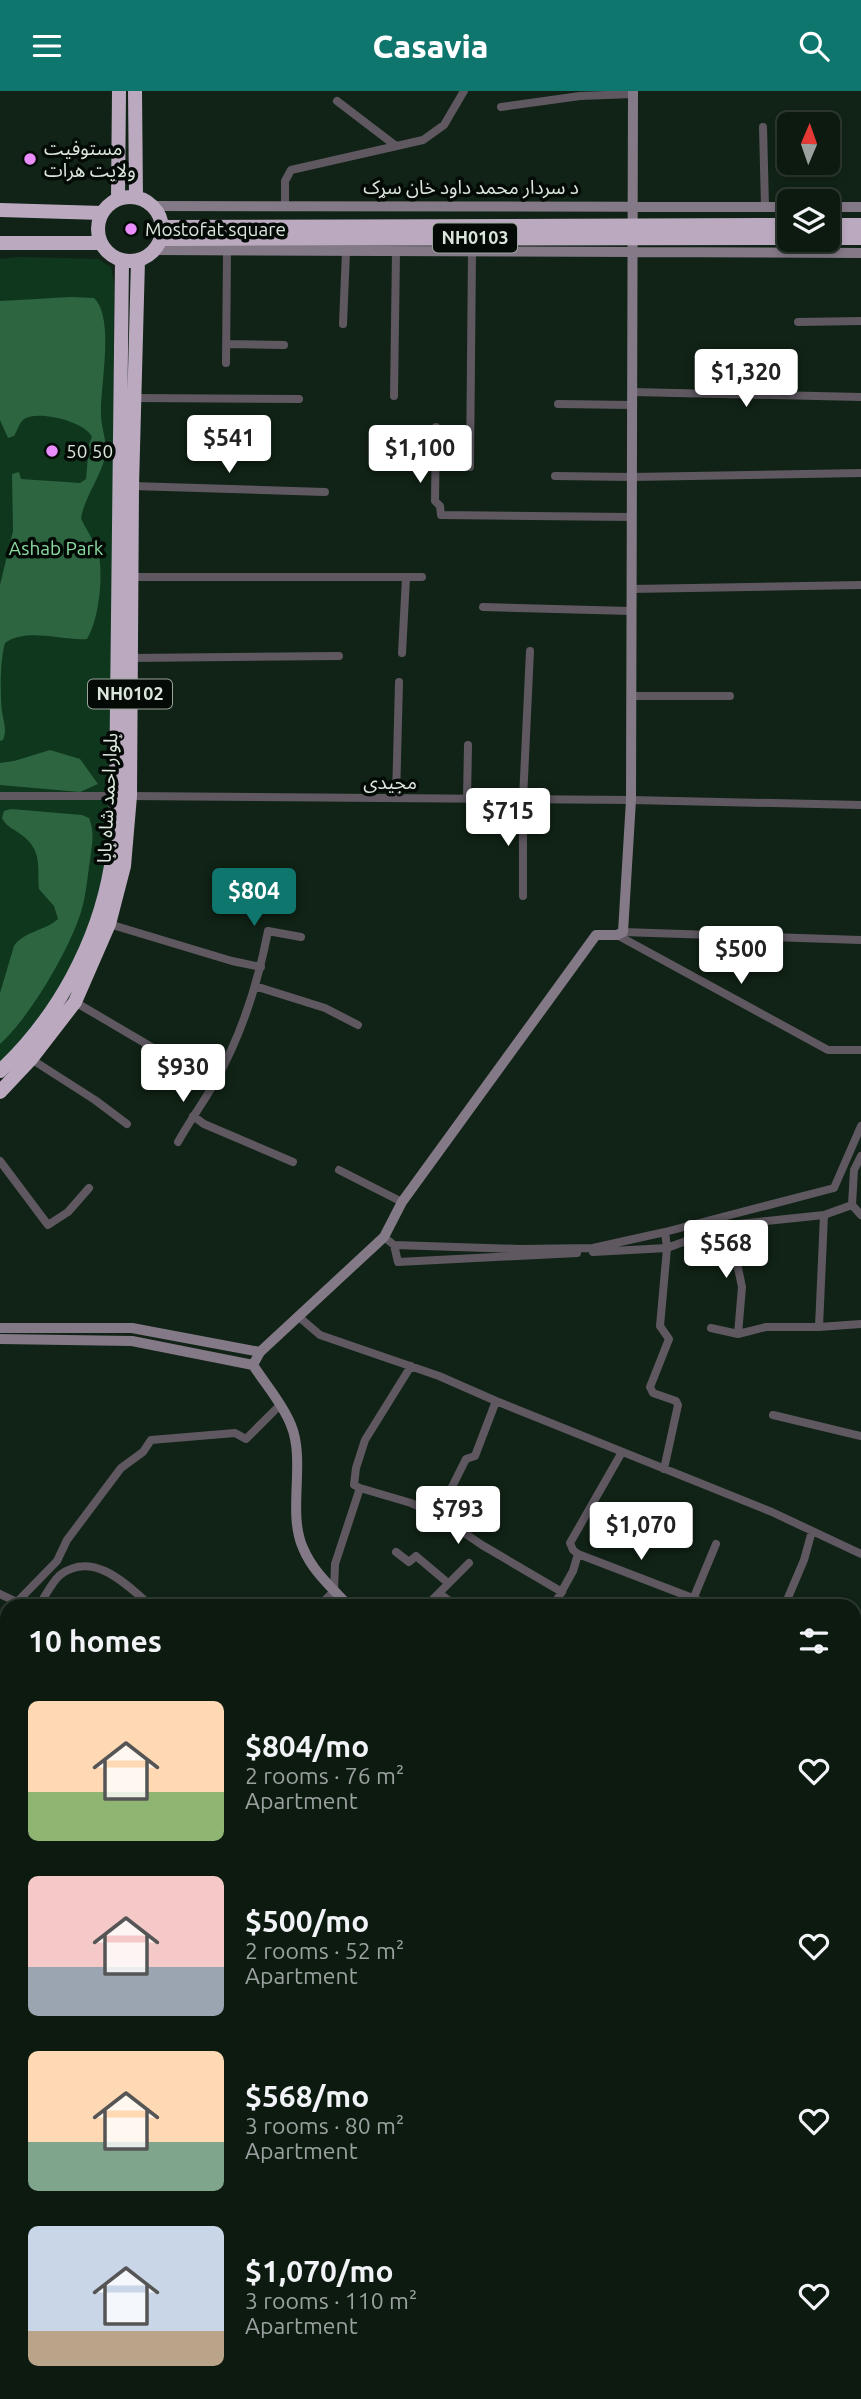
<!DOCTYPE html>
<html lang="en">
<head>
<meta charset="utf-8">
<style>
  body { margin:0; font-family:Ubuntu,"Noto Sans Arabic",sans-serif; background:#162319; color:#f1f3f6; height:100vh; display:flex; flex-direction:column; font-size:26px; white-space:nowrap }
  * { box-sizing:border-box; margin:0 }
  p { font-size:23px; color:#9aa19f }
  .icon { flex:none; width:38px; height:38px; fill:none; stroke:currentColor; stroke-width:2; stroke-linecap:round; stroke-linejoin:round }
  .map { position:relative; flex:1; overflow:hidden }
  .sheet { position:absolute; left:0px; top:1508px; width:861px; height:800px; display:flex; flex-direction:column; background:#0d1a10; border-radius:21px 21px 0 0; box-shadow:0 4px 10px #0003,0 0 0 2px #2d3830 }
  .sheet>* { flex:none }
  .needle { width:46px; rotate:2deg }
  .fabs { position:absolute; left:777px; top:21px; display:grid; gap:14px }
  .fabs a { display:grid; place-items:center; width:63px; height:63px; border-radius:10px; background:#0d1a10; box-shadow:0 4px 10px #0003,0 0 0 2px #2d3830; font-size:35px }
  .price { position:absolute; translate:-50% -60px; padding:0 16px; border-radius:7px; background:#fff; color:#222; font-size:23px; line-height:46px; filter:drop-shadow(0 2px 4px #0008) }
  .price::after { content:''; position:absolute; left:50%; top:42px; width:21px; height:16px; margin-left:-10px; background:inherit; clip-path:polygon(0 0,100% 0,50% 100%) }
  .price.active { background:#0f766e; color:#fff }
  ul { padding:0; list-style:none }
  li { display:flex; align-items:center; gap:21px; height:175px; padding:0 28px }
  li span { display:grid; place-items:center; flex:none; width:196px; height:140px; border-radius:10px; color:#555 }
  li>.icon { margin-inline-start:auto }
  span .icon { width:84px; height:84px; fill:#fffc; stroke-width:1 }
  li b { font-size:30px }
  h2 { display:flex; justify-content:space-between; align-items:center; height:84px; padding:0 28px; font-size:30px }
  header { display:flex; justify-content:space-between; align-items:center; height:91px; padding:0 28px; background:#0f766e; color:#fff; font-size:32px; font-weight:800 }
  .map>svg:first-child { display:block }
  .green { fill:#0f371e }
  .forest { fill:#2d6540 }
  .lines { fill:none; stroke-linecap:round; stroke-linejoin:round }
  .street { stroke:#5f5861; stroke-width:8 }
  .secondary { stroke:#847987; stroke-width:10 }
  .highway { stroke:#bbaabf; stroke-width:14 }
  .poi-dot { fill:#ea8dfd; stroke:#040b06; stroke-width:2.5 }
  .labels { text-anchor:middle; stroke-width:7; stroke-linejoin:round; paint-order:stroke }
  .shield { fill:#040b06; stroke:#9aa49c; stroke-width:2 }
  .shield-label { font-size:18px; font-weight:bold; fill:#dbe6dd }
  .poi-label { font-size:19px; fill:#dbe6dd; stroke:#040b06; text-anchor:start }
  .street-label { font-size:19px; fill:#dbe6dd; stroke:#040b06 }
  .park-label { font-size:19px; fill:#8cdda3; stroke:#040b06 }
</style>
</head>
<body>
<header><svg class="icon" aria-label="menu" viewBox="0 0 24 24"><path d="M4 6h16M4 12h16M4 18h16"/></svg>Casavia<svg class="icon" aria-label="search" viewBox="0 0 24 24"><circle cx="10" cy="10" r="6"/><path d="M15 15l6 6"/></svg></header>
<div class="map">
<svg width="861" height="2308" viewBox="0 0 861 2308">
  <rect width="100%" height="100%" fill="#112316"/>
  <path class="green" d="M18 166 98 168 111 176 114 192 112 722C109 784 93 847 60 900 44 926 20 950 0 975V168Z"/>
  <path class="forest" d="M71 206 94 207C115 227 100 294 101 323 101 338 108 351 105 366 100 387 85 405 81 427 86 439 94 449 98 461 104 483 99 529 87 548 63 550 26 536 5 552 0 569 0 603 2 621 4 632 7 639 3 649L0 650V494L13 440 12 383 19 381 21 388 80 392 86 388 89 353 92 346C85 331 42 320 26 327 19 330 18 339 14 345L8 347 0 329V210Z
    M50 659 80 668 98 693 80 701 0 694V672L14 670Z
    M11 718 82 724 89 727C95 742 92 753 90 769 87 788 86 808 79 827 66 864 29 927 0 953V902L14 855C24 840 45 840 58 828L54 815 39 798C37 777 43 761 23 745 15 738 7 737 2 727L4 720Z"/>
  <g class="lines">
    <path class="street" d="M337 10 396 55
      M501 16 580 5 633 3
      M763 36 765 116
      M285 115V90L291 79 423 49 444 34 464 0
      M798 231 861 230
      M343 233 346 161
      M226 253 284 254
      M226 272 227 161
      M632 301 861 306
      M394 305 396 161
      M134 307 299 308
      M558 313 632 314
      M436 336 435 410 440 415 441 424 631 426
      M470 376 472 161
      M555 385 632 386 861 382
      M132 395 325 401
      M131 486H422
      M631 498 861 494
      M483 516 631 520
      M402 562 406 487
      M130 567 339 565
      M631 605H730
      M0 705H116
      M130 705 631 709 861 714
      M396 707 399 591
      M467 708 468 654
      M523 805V708L530 560
      M109 833 232 870 261 876
      M623 841 861 849
      M617 844 828 959H861
      M255 895 325 917 358 934
      M75 911 206 988 215 991
      M31 968 95 1009 127 1033
      M193 1025 204 1033 293 1071
      M178 1051C189 1031 203 1012 215 991 241 945 258 892 268 840L301 846
      M861 1065 854 1079 852 1114 861 1124
      M0 1070 48 1134 68 1121 89 1097
      M339 1079 402 1111
      M729 1134 742 1196 738 1243
      M384 1146 394 1154 521 1158 593 1157 665 1141 834 1097 861 1035
      M394 1154 398 1171 577 1162
      M593 1161 667 1157 729 1134 824 1124 852 1114
      M299 1226 320 1244 439 1285 496 1310 772 1421 861 1463
      M819 1236 861 1233
      M711 1237 738 1243 766 1236H819L824 1124
      M773 1324 861 1345
      M664 1378 678 1314 676 1310 653 1302 650 1296 669 1248 660 1235 667 1157 665 1141
      M360 1397 411 1412 438 1424 482 1454 562 1501
      M438 1424 466 1368 475 1365 496 1310
      M396 1461 409 1471 416 1465 448 1492
      M578 1463 716 1516
      M439 1502 457 1516
      M0 1503 17 1511 57 1470 67 1449 121 1377 143 1361 151 1349 235 1342 246 1348 279 1315
      M38 1516C45 1506 51 1492 60 1484 93 1459 126 1493 150 1514L155 1516
      M318 1516 334 1500 335 1473 360 1397 354 1394 356 1377 365 1349 411 1275
      M425 1516 469 1472
      M553 1516 573 1480 578 1463 573 1459 570 1452 622 1361
      M696 1516 698 1511 694 1506 716 1453
      M784 1516 804 1469 812 1440
      M0 1588 7 1570
      M854 1642 861 1646
      M854 1770 861 1774
      M854 1896 861 1887
      M854 1927 861 1915
      M854 2068 861 2074
      M0 2115 7 2127
      M854 2207 861 2191
      M0 2208 7 2212
      M854 2226H861
      M0 2250 7 2254
      M0 2300 13 2308
      M854 2300 861 2304
      M141 2301 155 2308
      M220 2301 230 2308
      M405 2301 419 2308
      M609 2301 621 2308
      M666 2302 679 2308
      M111 2308 114 2301
      M199 2308 204 2301
      M376 2308 379 2301
      M492 2308 495 2301
      M790 2308 793 2301"/>
    <path class="secondary" d="M152 115 789 116
      M828 116H861
      M154 159 861 162
      M0 1237H132L260 1261
      M0 1248 132 1250 253 1274
      M350 1516C332 1497 313 1481 303 1457 287 1422 306 1370 291 1334 283 1313 265 1293 253 1274L260 1261 384 1146 402 1111 596 844H617L623 841 631 709 633 0
      M854 1904 861 1909"/>
    <path class="highway" d="M135 0 136 106
      M98 138a32 32 0 1 1 64 0a32 32 0 1 1-64 0Z
      M118 108 119 0
      M0 119 102 122
      M828 134H861
      M162 136 789 134
      M828 147H861
      M160 148 789 147
      M0 152H100
      M0 980C57 927 98 852 111 775 115 752 115 728 116 705L122 169
      M0 1001 31 968 75 911 109 833 124 775 130 705 132 395 138 169"/>
  </g>
  <g class="poi-dot">
    <circle cx="30" cy="68" r="7"/>
    <circle cx="131" cy="138" r="7"/>
    <circle cx="52" cy="360" r="7"/>
  </g>
  <g class="labels">
    <g class="shield">
      <rect x="433" y="132.5" width="84" height="29" rx="5"/>
      <rect x="88" y="588.5" width="84" height="29" rx="5"/>
    </g>
    <g class="shield-label">
      <text x="475" y="153">NH0103</text>
      <text x="130" y="609">NH0102</text>
    </g>
    <g class="poi-label">
      <text x="44" y="64">مستوفیت<tspan x="44" dy="22">ولایت هرات</tspan></text>
      <text x="145" y="145">Mostofat square</text>
      <text x="66" y="367">50 50</text>
    </g>
    <g class="street-label">
      <text x="471" y="103">د سردار محمد داود خان سړک</text>
      <text x="390" y="698">مجیدی</text>
      <text transform="translate(107 707) rotate(-87)" y="7">بلوار احمد شاه بابا</text>
    </g>
    <g class="park-label">
      <text x="56" y="464">Ashab Park</text>
    </g>
  </g>
</svg>
<div class="fabs">
<a><svg class="needle" viewBox="-14 -14 28 28"><path d="M0-13l5 13h-10z" fill="#e53935"/><path d="M0 13l5-13h-10z" fill="#9aa19f"/></svg></a>
<a><svg class="icon" aria-label="layers" viewBox="0 0 24 24"><path d="M12 4l9 5-9 5-9-5zM3 14l9 5 9-5"/></svg></a>
</div>
<b class="price" style="left:746px;top:318px">$1,320</b>
<b class="price" style="left:229px;top:384px">$541</b>
<b class="price" style="left:420px;top:394px">$1,100</b>
<b class="price" style="left:508px;top:757px">$715</b>
<b class="price active" style="left:254px;top:837px">$804</b>
<b class="price" style="left:741px;top:895px">$500</b>
<b class="price" style="left:183px;top:1013px">$930</b>
<b class="price" style="left:726px;top:1189px">$568</b>
<b class="price" style="left:458px;top:1455px">$793</b>
<b class="price" style="left:641px;top:1471px">$1,070</b>
<section class="sheet">
<h2>10 homes<svg class="icon" aria-label="filters" viewBox="0 0 24 24"><path d="M4 7h16M4 17h16"/><circle cx="9" cy="7" r="2"/><circle cx="15" cy="17" r="2"/></svg></h2>
<ul>
<li><span style="background:linear-gradient(#ffd9b3 65%,#8fb573 0)"><svg class="icon" aria-label="home" viewBox="0 0 24 24"><path d="M3 11l9-7 9 7M6 9v11h12V9"/></svg></span><div><b>$804/mo</b><p>2 rooms · 76 m²</p><p>Apartment</p></div><svg class="icon" aria-label="heart" viewBox="0 0 24 24"><path d="M12 20l-8-8c-3-5 5-10 8-4 3-6 11-1 8 4z"/></svg></li>
<li><span style="background:linear-gradient(#f6c9c9 65%,#9aa5b1 0)"><svg class="icon" aria-label="home" viewBox="0 0 24 24"><path d="M3 11l9-7 9 7M6 9v11h12V9"/></svg></span><div><b>$500/mo</b><p>2 rooms · 52 m²</p><p>Apartment</p></div><svg class="icon" aria-label="heart" viewBox="0 0 24 24"><path d="M12 20l-8-8c-3-5 5-10 8-4 3-6 11-1 8 4z"/></svg></li>
<li><span style="background:linear-gradient(#ffd9b3 65%,#7fa58c 0)"><svg class="icon" aria-label="home" viewBox="0 0 24 24"><path d="M3 11l9-7 9 7M6 9v11h12V9"/></svg></span><div><b>$568/mo</b><p>3 rooms · 80 m²</p><p>Apartment</p></div><svg class="icon" aria-label="heart" viewBox="0 0 24 24"><path d="M12 20l-8-8c-3-5 5-10 8-4 3-6 11-1 8 4z"/></svg></li>
<li><span style="background:linear-gradient(#c9d6e8 75%,#b9a48a 0)"><svg class="icon" aria-label="home" viewBox="0 0 24 24"><path d="M3 11l9-7 9 7M6 9v11h12V9"/></svg></span><div><b>$1,070/mo</b><p>3 rooms · 110 m²</p><p>Apartment</p></div><svg class="icon" aria-label="heart" viewBox="0 0 24 24"><path d="M12 20l-8-8c-3-5 5-10 8-4 3-6 11-1 8 4z"/></svg></li>
</ul>
</section>
</div>
</body>
</html>
